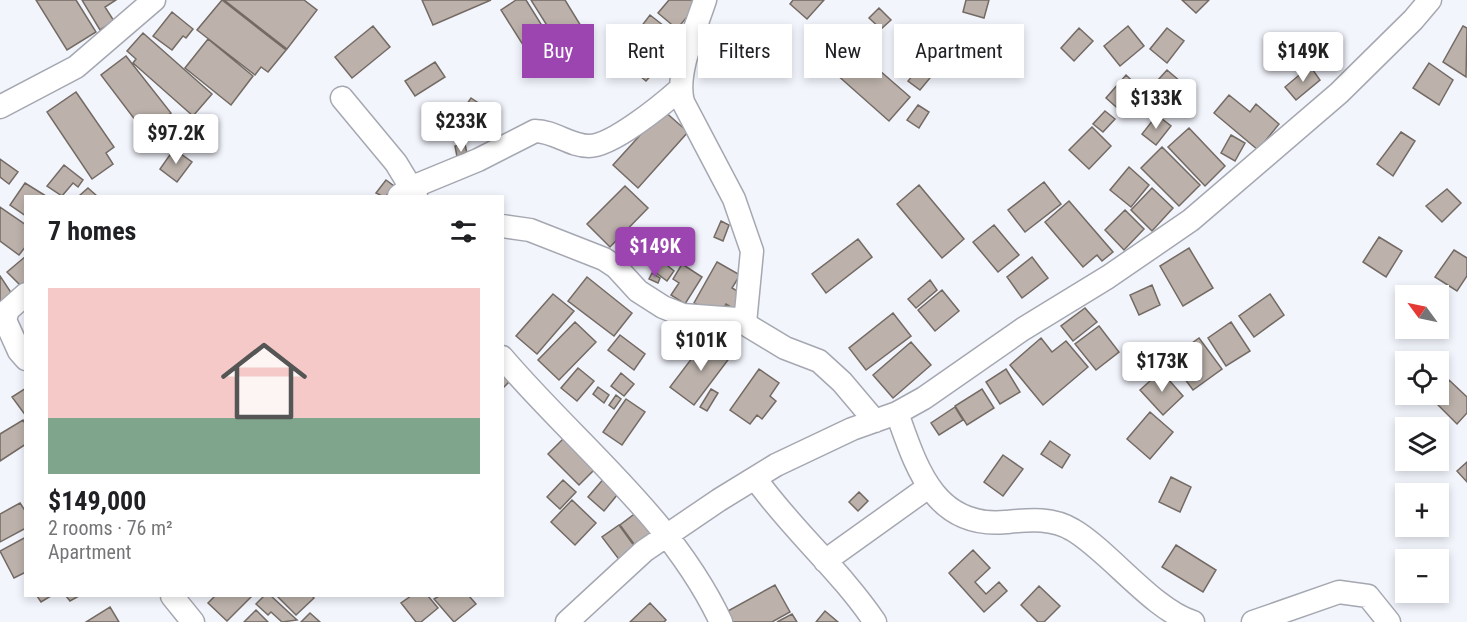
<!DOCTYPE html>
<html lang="en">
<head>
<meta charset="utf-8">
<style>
  body { margin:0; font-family:"Roboto Condensed",sans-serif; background:#f6f6f6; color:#202124; height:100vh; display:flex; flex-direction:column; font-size:22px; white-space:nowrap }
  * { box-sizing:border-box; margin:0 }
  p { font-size:20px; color:#757577 }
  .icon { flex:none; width:33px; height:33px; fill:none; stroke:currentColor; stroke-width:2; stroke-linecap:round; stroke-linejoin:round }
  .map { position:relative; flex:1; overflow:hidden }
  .sheet { position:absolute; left:24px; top:195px; width:480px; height:402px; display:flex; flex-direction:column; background:#fff; border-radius:0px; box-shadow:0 3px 9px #0003 }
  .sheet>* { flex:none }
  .banner { position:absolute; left:522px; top:24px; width:570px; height:54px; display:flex; gap:12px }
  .needle { width:39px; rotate:303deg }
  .controls { position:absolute; left:1395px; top:285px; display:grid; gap:12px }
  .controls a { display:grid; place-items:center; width:54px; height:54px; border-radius:0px; background:#fff; box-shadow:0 3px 9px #0003; font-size:30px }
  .price { position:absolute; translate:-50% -51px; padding:0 14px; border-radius:6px; background:#fff; color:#222; font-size:20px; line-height:39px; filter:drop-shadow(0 2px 3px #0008) }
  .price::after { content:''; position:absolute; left:50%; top:36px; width:18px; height:14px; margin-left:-9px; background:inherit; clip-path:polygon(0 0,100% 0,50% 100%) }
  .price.on { background:#9c44af; color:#fff }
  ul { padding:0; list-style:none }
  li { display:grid; align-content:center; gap:12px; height:318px; padding:0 24px }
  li+li { border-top:2px solid #e0e0e0 }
  li span { display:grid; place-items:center; height:186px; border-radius:0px; color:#555 }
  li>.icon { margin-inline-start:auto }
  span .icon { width:108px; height:108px; fill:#fffc; stroke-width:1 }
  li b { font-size:26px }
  h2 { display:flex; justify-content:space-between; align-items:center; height:72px; padding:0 24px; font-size:26px }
  .chip { padding:0 21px; border-radius:0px; background:#fff; box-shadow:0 3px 9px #0003; font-size:21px; line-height:54px }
  .chip.on { background:#9c44af; color:#fff }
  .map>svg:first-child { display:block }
  .building { fill:#bcb2ab; stroke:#736a64; stroke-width:1.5 }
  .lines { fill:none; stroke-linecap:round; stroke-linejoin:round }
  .minor-casing { stroke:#a5a7b1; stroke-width:25 }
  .minor { stroke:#fff; stroke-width:22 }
</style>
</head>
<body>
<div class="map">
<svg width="1467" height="622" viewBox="0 0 1467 622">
  <rect width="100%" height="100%" fill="#f3f5fd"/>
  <path class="building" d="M36 0H76L96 32 67 50Z
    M82 0H116L105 7 114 21 100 30Z
    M222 0 286 50 268 72 261 67 255 75 197 30Z
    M224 0H304L317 10 287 49Z
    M422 0H491L433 25Z
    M516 0H526L564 61 542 75 501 10Z
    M531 0H565L592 44 568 59Z
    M669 0H701L677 29 658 13Z
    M793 0H824L807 19 790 4Z
    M966 0H989L984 18 963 12Z
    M1182 0H1209L1196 13Z
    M879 8 891 20 881 29 869 18Z
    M172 12 193 29 186 38 183 36 172 50 153 36Z
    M650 15 687 44 673 61 637 32Z
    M373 26 390 47 352 78 335 57Z
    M1128 26 1144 46 1120 66 1104 46Z
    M1463 26 1467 28 1466 77 1443 62Z
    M1079 28 1093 41 1074 61 1061 48Z
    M1167 28 1184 41 1167 63 1150 49Z
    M626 32 645 51 630 67 610 47Z
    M143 33 212 94 193 116 133 63 136 59 127 51Z
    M208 39 253 76 231 105 185 68Z
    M1004 41 1015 49 1003 65 992 57Z
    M856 50 910 97 889 121 836 74Z
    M649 55 660 66 646 81 634 71Z
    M126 56 171 113 145 133 101 75Z
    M726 59 736 68 727 77 718 69Z
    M435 62 445 77 415 96 405 81Z
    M923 63 935 72 920 90 908 81Z
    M1429 63 1453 80 1439 105 1413 88Z
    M1310 66 1320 80 1296 100 1285 87Z
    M1167 70 1181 82 1163 102 1149 90Z
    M1126 75 1143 91 1123 113 1106 98Z
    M76 92 114 147 106 153 113 164 92 179 47 112Z
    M1229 95 1250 112 1256 104 1279 124 1258 150 1214 113Z
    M471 98 483 106 473 122 460 114Z
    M918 105 929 112 919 128 907 120Z
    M663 110 688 132 638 188 613 165Z
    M1105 111 1115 119 1103 132 1093 124Z
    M1157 115 1171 126 1156 145 1142 134Z
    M1092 127 1111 146 1089 169 1069 150Z
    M1189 128 1225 166 1205 186 1168 147Z
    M1401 132 1415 141 1393 176 1377 164Z
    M1231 135 1245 143 1235 161 1221 153Z
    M465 144 468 159 458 162 455 146Z
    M1162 147 1200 185 1179 206 1141 168Z
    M174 149 192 162 177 182 160 169Z
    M0 159 18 172 9 184 0 177Z
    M64 165 83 180 78 187 73 183 62 196 47 186Z
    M1129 167 1149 185 1131 207 1110 190Z
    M386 180 394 186 386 196H382L376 193Z
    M1044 182 1061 204 1025 232 1008 210Z
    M25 183 46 196H26V216L10 205Z
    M919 185 964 239 942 258 897 204Z
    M625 186 648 208 610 247 587 224Z
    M88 188 97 196H79Z
    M1152 188 1173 208 1152 231 1131 210Z
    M1447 189 1461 203 1442 222 1426 206Z
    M1069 201 1113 252 1102 261 1097 255 1083 267 1045 222Z
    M0 207 26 225V246L19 255 0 241Z
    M1125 210 1144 229 1124 250 1105 230Z
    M721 221 729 225 723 241 714 237Z
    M994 225 1019 255 998 272 973 242Z
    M1379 237 1402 251 1386 277 1363 262Z
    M858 239 872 257 826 293 812 274Z
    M1189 248 1213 288 1183 306 1160 266Z
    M1454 250 1467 258V276L1457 291 1435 277Z
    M26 256V289L25 290 7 272Z
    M1032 257 1048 278 1022 298 1007 277Z
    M663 262 674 271 667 281 655 272Z
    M717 262 740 275 732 288 744 295 736 310 726 304 719 316 694 303Z
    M682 264 702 277 685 304 671 295 679 283 673 279Z
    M652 273 660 278 658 283 649 279Z
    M0 276 14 297 0 306Z
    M587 277 632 313 614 336 568 301Z
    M930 280 937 290 916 308 908 299Z
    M1152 285 1160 305 1139 315 1130 295Z
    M942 290 959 311 935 331 918 310Z
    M553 294 574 311 537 354 516 336Z
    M1270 294 1284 315 1254 337 1239 316Z
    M1085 308 1097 322 1073 341 1061 326Z
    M893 313 911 336 866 370 849 348Z
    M575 322 596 342 559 380 538 360Z
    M1231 322 1250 351 1226 366 1208 338Z
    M1099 326 1119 352 1096 370 1075 344Z
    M620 335 645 354 634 370 608 350Z
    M1041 338 1052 352 1066 341 1088 367 1043 405 1010 365Z
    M1199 338 1222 369 1193 390 1170 359Z
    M705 341 719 352 724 345 734 352 694 405 670 387Z
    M911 342 931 365 893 398 873 375Z
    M502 362 515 376 502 389Z
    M578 368 594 381 577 401 561 388Z
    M759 369 779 383 770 396 776 401 762 419 757 415 750 424 730 410Z
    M1006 369 1020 392 1000 404 986 382Z
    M1161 371 1183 396 1163 415 1140 390Z
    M621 373 634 384 624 396 611 386Z
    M1449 380 1467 397V413L1457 424 1431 398 1438 394Z
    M598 387 609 395 604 403 593 394Z
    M26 388V416L12 397Z
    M711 389 718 393 707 411 700 407Z
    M982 389 994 408 967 425 955 406Z
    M616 395 621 399 614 409 609 405Z
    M626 399 645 412 622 445 603 432Z
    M955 407 963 420 939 435 931 423Z
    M1150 412 1173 432 1150 459 1127 439Z
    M23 420 26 425V444L0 461V434Z
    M565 437 596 468 579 485 548 454Z
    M1050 441 1070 455 1062 468 1041 454Z
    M1003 455 1023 469 1003 496 984 482Z
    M1467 462V482L1457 471Z
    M606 476 622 489 604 511 588 497Z
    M1171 477 1191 487 1180 512 1159 502Z
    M563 480 576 492 560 509 547 497Z
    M859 492 868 501 858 511 849 502Z
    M572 500 596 523 575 545 551 522Z
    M20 503 26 512V528L0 542V514Z
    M641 509 662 535 640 552 620 525Z
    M619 525 635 547 624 566 602 537Z
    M26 537V572L14 578 0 551Z
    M1176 545 1216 570 1203 592 1162 567Z
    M973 550 990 568 975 582 986 594 999 582 1007 591 984 612 949 573Z
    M775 585 790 612 772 622H731L726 612Z
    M1039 586 1060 606 1044 622H1038L1021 605Z
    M37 596H51L41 602Z
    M66 596H79L70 601Z
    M215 596H252L227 621 208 603Z
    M264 596H271L297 620 282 622 271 612 268 615 256 604Z
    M277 596H312L314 598 296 615Z
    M411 596H428L438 608 421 622H416L401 603Z
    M439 596H469L476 604 454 622 434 599Z
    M650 603 666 620 664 622H630Z
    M110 607 119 622H86Z
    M256 610 268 622H244Z
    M825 611 838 622H816Z
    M310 613 320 622H301Z
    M792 614 797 622H777Z"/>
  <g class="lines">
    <g class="minor-casing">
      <path id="minor" d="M705 0C696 28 675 73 683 102L734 199 752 251 745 323
        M342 98 396 163 416 196
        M0 107 76 67 154 0
        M399 196 410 188 478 160 535 131C554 131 570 146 589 146 612 146 662 105 680 89
        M502 226 530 230 604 259 616 267 638 291 663 307 683 315 737 319 785 348 819 361 842 382 875 421
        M26 294 8 310 5 320 19 351 26 359
        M502 357C577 445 671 516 721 622
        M897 413C916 466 934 529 1006 522 1028 520 1052 517 1073 530 1109 551 1153 610 1193 622
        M755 478C791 529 840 570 875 622
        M825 561 927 488
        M172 596 193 622
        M567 622 644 551 719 500 776 465 852 429 897 413 924 398 1023 329 1108 277 1191 220 1339 93 1413 20 1430 0
        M1253 622 1339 592 1368 596 1389 622"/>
    </g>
    <use href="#minor" class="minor"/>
  </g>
</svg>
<div class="controls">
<a><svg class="needle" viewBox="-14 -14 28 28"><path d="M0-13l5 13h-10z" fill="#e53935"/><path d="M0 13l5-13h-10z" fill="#757577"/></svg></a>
<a><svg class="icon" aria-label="locate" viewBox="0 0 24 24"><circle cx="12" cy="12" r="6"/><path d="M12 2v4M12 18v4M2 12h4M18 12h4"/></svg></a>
<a><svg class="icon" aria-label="layers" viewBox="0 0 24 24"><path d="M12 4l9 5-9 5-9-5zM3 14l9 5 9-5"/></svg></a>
<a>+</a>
<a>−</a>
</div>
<b class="price" style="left:1303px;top:83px">$149K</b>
<b class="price" style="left:1156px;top:130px">$133K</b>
<b class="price" style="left:461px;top:153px">$233K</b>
<b class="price" style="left:176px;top:165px">$97.2K</b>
<b class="price on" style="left:655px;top:278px">$149K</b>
<b class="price" style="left:701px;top:372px">$101K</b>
<b class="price" style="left:1162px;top:393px">$173K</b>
<div class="banner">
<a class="chip on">Buy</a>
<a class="chip">Rent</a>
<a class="chip">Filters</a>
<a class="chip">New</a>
<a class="chip">Apartment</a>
</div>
<section class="sheet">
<h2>7 homes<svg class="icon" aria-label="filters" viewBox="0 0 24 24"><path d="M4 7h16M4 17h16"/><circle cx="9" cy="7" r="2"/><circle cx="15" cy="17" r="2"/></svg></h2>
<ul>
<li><span style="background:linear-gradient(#f6c9c9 70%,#7fa58c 0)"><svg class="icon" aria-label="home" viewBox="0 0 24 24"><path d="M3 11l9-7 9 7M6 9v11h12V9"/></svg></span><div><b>$149,000</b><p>2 rooms · 76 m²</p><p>Apartment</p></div></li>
</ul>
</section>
</div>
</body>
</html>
